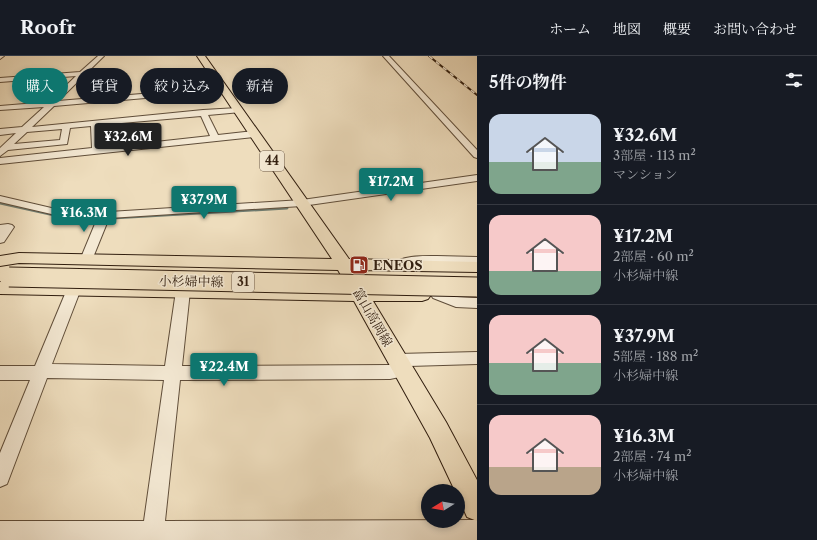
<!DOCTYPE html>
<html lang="ja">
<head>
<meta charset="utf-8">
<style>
  body { margin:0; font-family:"Libre Caslon Text","Noto Serif JP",serif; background:#20242c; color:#f1f3f6; height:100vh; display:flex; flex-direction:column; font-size:15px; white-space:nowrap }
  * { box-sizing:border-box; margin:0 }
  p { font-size:13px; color:#9ea1a6 }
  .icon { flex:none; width:22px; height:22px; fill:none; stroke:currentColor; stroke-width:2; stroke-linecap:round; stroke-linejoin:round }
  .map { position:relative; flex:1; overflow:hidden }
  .panel { display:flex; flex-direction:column; background:#171b24; width:340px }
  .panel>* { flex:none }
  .top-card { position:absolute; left:12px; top:12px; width:380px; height:36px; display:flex; gap:8px }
  .needle { width:26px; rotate:259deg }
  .fabs { position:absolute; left:421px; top:428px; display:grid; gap:8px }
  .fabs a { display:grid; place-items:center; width:44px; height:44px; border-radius:50%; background:#171b24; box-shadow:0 2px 6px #0003; font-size:20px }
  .price { position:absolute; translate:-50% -34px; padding:0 9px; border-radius:4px; background:#0f766e; color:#fff; font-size:13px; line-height:26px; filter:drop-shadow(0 1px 2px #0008) }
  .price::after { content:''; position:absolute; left:50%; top:24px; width:12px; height:9px; margin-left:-6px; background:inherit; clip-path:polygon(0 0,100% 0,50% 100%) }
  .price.active { background:#222; color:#fff }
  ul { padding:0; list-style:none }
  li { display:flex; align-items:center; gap:12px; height:100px; padding:0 12px }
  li+li { border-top:1px solid #363941 }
  li span { display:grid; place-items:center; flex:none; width:112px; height:80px; border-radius:12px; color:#555 }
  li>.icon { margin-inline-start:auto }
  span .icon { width:48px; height:48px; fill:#fffc; stroke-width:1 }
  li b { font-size:17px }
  h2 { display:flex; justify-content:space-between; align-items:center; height:48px; padding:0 12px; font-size:17px }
  .tag { padding:0 14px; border-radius:18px; background:#171b24; box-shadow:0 2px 6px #0003; font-size:14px; line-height:36px }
  .tag.active { background:#0f766e; color:#fff }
  header { display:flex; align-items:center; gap:24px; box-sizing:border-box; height:56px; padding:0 20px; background:#171b24; border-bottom:1px solid #363941 }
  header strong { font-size:19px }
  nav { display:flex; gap:22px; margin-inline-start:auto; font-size:14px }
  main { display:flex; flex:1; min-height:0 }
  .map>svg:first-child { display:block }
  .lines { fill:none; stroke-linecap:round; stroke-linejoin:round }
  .stream { stroke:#6f7c71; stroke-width:3 }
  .minor-casing { stroke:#604e3a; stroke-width:2 }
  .major-casing { stroke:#311e0f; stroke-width:2 }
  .minor { fill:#f4e9d4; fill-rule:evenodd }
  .major { fill:#eeddbd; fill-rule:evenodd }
  .rail-casing { stroke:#311e0f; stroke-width:2 }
  .rail { stroke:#f4e9d4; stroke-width:1.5; stroke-dasharray:4.5; stroke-linecap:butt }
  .major-bridge-casing { stroke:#311e0f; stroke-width:21; stroke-linecap:butt }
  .major-bridge { stroke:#eeddbd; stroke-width:19 }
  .labels { text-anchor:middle; stroke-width:3; stroke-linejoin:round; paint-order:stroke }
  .shield { fill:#f4e9d4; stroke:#6c5b4a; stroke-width:1 }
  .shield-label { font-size:12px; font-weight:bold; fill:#311e0f }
  .poi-label { font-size:13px; font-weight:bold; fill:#311e0f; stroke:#f4e9d4; text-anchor:start }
  .street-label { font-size:13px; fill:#311e0f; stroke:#f4e9d4 }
</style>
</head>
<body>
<header>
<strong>Roofr</strong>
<nav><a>ホーム</a><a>地図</a><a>概要</a><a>お問い合わせ</a></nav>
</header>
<main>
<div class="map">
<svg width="477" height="484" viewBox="0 0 477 484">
  <rect width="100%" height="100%" fill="#eeddbd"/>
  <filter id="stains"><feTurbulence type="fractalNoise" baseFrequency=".005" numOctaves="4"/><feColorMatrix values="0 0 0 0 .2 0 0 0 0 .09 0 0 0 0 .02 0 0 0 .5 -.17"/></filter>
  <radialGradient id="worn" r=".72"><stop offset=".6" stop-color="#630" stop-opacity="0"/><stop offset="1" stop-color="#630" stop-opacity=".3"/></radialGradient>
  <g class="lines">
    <path class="stream" d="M0 147 77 164 287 152"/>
    <g class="minor-casing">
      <path id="minor" d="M0 0H4L0 3Z
        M98 0H104L58 45 225 31 228 33 225 35 54 50 32 71 203 54 238 52H241V56L208 59 218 79 254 75 258 78 254 81 0 108V102L92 92 91 70 70 72 67 88 8 94 0 100V92L16 77 0 79V73L22 71 44 51 0 54V50L49 46 76 20 0 26V22L80 16ZM201 60 210 80 101 92 99 69ZM62 73 60 84 14 88 27 76Z
        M383 0H389L477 94V102L474 101Z
        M477 119V125L302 150 109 162 92 204 90 207H82L80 204 97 163 77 164 0 146V140L77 158 105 155 109 156 302 144Z
        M8 168 12 169 14 171 4 186 0 187V169Z
        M437 200 477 201V209C460 209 443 207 426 208 416 208 403 214 394 212L393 209C399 199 426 200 437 200Z
        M72 227 77 229 79 232V238L52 308 165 310 176 235 178 232 183 230 188 232 190 235 182 310 390 309H393L390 304 392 299 398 298 477 296V308L409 310 411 314 409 319 390 323 180 324 165 465 477 464V484H0V465H144L164 324 47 322 7 428 0 431V397L30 324H0V310H35L65 238V232L67 229Z
        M438 234 457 241 477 242V252L456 251 433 242 431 239 433 236Z"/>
    </g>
    <g class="major-casing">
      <path id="major" d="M197 0H205L349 203 477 206V216L355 214 365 232 422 233 428 235 431 239 428 243 422 245H373L446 366 477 424V465L467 461 458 441V435H455L430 382 354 245 0 238V226L348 232 338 214 19 207 0 210V200L19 197 332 203Z"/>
    </g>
    <use href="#minor" class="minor"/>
    <use href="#major" class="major"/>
    <g class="rail-casing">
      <path id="rail" d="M429 0 477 39"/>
    </g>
    <use href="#rail" class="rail"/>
    <g class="major-bridge-casing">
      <path id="major-bridge" d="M9 221 477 231"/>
    </g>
    <use href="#major-bridge" class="major-bridge"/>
  </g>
  <defs>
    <g id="fuel-square" transform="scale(1)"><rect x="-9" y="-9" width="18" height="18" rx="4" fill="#8f2418" stroke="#f4e9d4"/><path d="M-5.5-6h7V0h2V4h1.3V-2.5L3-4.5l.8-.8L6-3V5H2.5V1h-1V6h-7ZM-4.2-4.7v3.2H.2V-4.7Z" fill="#fff"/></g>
  </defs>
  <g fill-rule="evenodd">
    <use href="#fuel-square" x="359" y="209"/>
  </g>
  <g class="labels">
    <g class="shield">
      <rect x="260" y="95" width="24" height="20" rx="3"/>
      <rect x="232" y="216" width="22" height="20" rx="3"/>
    </g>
    <g class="shield-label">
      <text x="272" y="109">44</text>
      <text x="243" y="230">31</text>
    </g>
    <g class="poi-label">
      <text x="373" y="214">ENEOS</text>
    </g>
    <g class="street-label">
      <text transform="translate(191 225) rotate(1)" y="5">小杉婦中線</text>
      <text transform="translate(373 261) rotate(60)" y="5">富山高岡線</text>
    </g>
  </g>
  <rect width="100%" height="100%" filter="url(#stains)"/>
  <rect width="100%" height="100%" fill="url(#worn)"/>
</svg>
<div class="fabs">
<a><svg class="needle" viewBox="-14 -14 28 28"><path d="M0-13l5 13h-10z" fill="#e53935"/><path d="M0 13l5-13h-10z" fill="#9ea1a6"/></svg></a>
</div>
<b class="price active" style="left:128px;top:101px">¥32.6M</b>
<b class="price" style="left:391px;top:146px">¥17.2M</b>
<b class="price" style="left:204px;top:164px">¥37.9M</b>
<b class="price" style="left:84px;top:177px">¥16.3M</b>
<b class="price" style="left:224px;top:331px">¥22.4M</b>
<div class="top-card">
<a class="tag active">購入</a>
<a class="tag">賃貸</a>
<a class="tag">絞り込み</a>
<a class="tag">新着</a>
</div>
</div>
<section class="panel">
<h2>5件の物件<svg class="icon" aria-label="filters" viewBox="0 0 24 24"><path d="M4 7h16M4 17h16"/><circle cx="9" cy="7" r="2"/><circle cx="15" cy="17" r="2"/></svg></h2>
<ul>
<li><span style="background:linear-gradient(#c9d6e8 60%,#7fa58c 0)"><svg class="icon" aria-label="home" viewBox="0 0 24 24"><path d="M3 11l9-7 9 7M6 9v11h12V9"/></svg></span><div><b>¥32.6M</b><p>3部屋 · 113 m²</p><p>マンション</p></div></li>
<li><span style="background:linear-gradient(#f6c9c9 70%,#7fa58c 0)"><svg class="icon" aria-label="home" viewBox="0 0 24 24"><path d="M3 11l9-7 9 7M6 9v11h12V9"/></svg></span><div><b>¥17.2M</b><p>2部屋 · 60 m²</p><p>小杉婦中線</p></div></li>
<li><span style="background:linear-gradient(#f6c9c9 60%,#7fa58c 0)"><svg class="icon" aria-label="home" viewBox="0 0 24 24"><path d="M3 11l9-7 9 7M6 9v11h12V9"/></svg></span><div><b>¥37.9M</b><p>5部屋 · 188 m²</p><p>小杉婦中線</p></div></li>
<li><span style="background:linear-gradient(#f6c9c9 65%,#b9a48a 0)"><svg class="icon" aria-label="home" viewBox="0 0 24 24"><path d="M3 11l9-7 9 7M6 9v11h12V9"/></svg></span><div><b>¥16.3M</b><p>2部屋 · 74 m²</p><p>小杉婦中線</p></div></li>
</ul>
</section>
</main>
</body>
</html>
